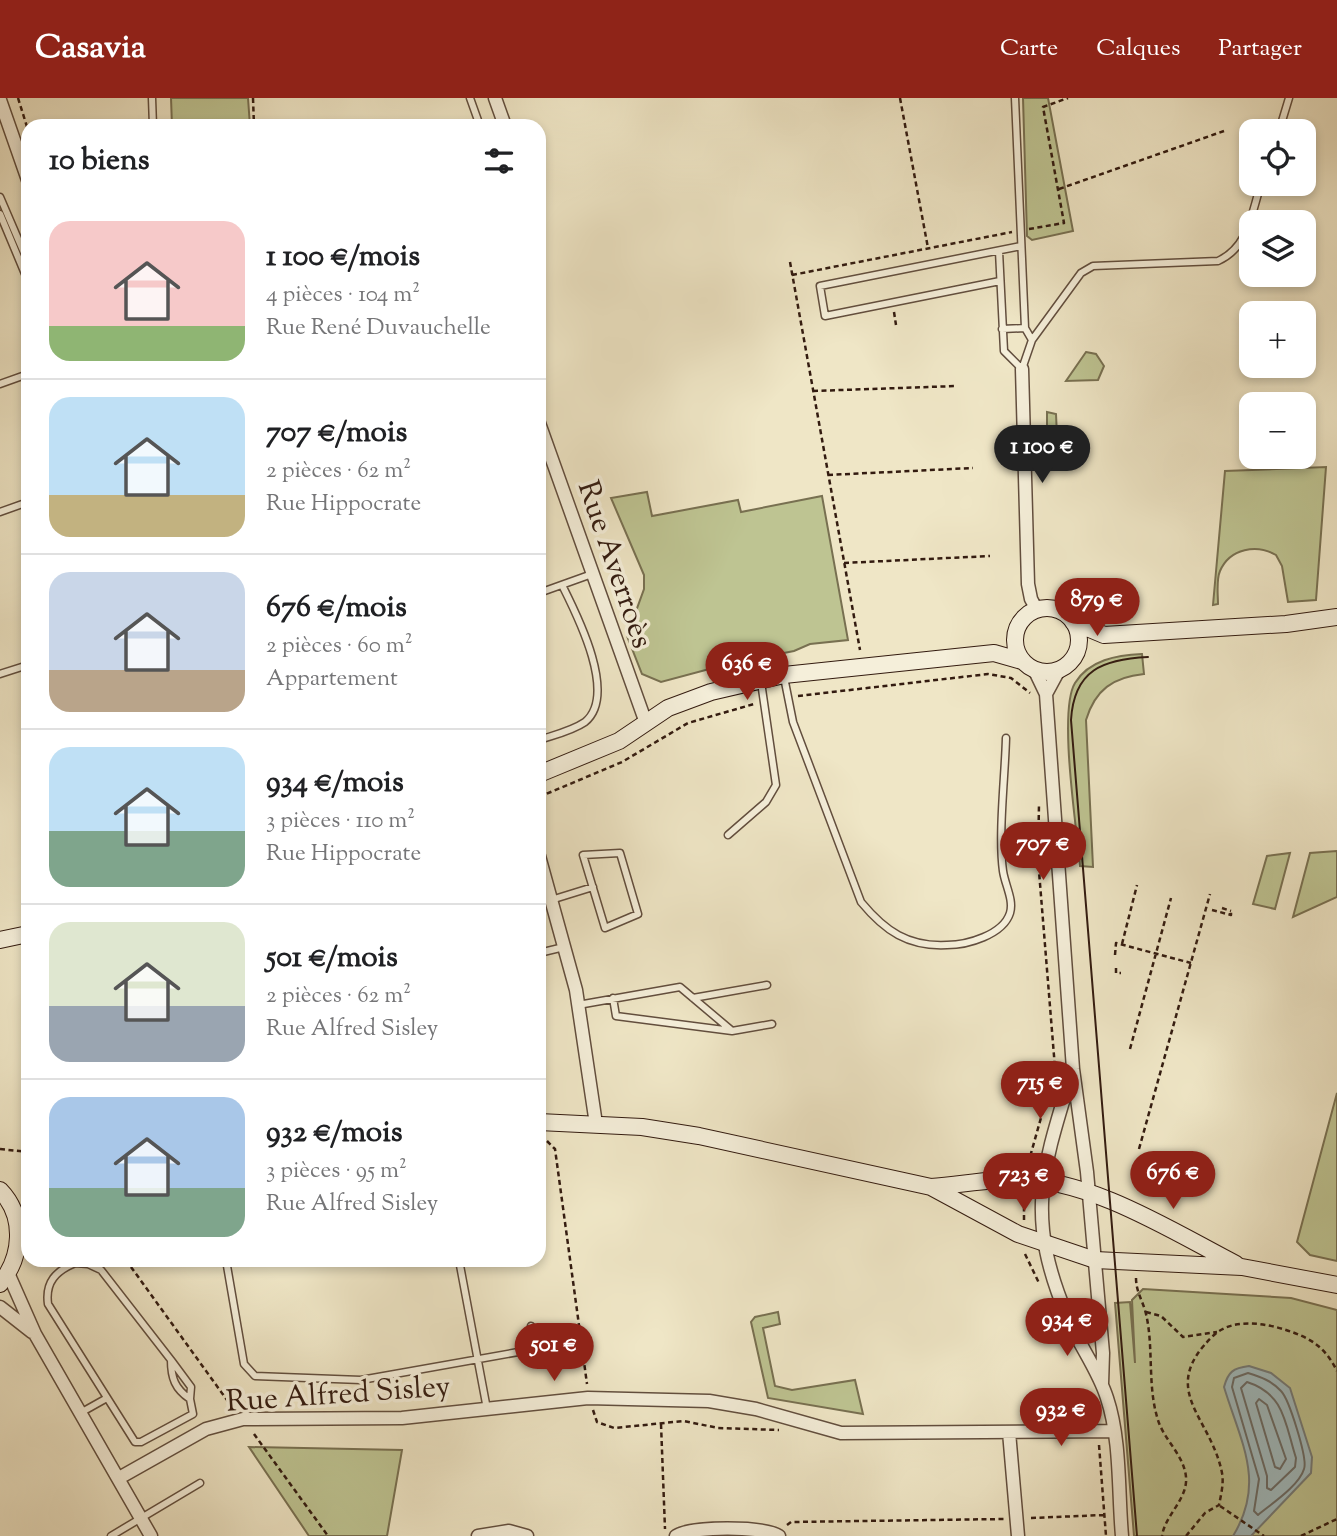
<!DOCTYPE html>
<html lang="fr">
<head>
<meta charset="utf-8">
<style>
  body { margin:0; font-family:"Sorts Mill Goudy",serif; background:#f6f6f6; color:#202124; height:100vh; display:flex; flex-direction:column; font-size:26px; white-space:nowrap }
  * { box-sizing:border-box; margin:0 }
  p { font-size:23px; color:#757577 }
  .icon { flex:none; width:38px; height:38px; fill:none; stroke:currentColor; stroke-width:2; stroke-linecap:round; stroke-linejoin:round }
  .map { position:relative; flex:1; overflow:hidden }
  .panel { position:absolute; left:21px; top:21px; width:525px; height:1148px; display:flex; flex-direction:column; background:#fff; border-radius:21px; box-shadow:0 4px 10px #0003 }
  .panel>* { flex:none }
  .fabs { position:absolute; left:1239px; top:21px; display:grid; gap:14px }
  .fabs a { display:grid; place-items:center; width:77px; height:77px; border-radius:14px; background:#fff; box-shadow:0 4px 10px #0003; font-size:35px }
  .price { position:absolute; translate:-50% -60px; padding:0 16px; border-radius:24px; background:#8f2418; color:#fff; font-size:23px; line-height:46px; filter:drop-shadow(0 2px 4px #0008) }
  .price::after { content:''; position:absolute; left:50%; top:42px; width:21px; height:16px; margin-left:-10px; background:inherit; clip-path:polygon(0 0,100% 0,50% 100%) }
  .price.current { background:#222; color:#fff }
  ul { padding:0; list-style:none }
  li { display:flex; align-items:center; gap:21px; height:175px; padding:0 28px }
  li+li { border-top:2px solid #e0e0e0 }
  li span { display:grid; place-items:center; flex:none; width:196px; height:140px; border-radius:21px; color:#555 }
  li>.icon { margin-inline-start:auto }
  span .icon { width:84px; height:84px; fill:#fffc; stroke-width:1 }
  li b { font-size:30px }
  h2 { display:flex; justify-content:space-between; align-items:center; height:84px; padding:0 28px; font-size:30px }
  header { display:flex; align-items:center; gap:42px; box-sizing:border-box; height:98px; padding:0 35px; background:#8f2418; color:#fff }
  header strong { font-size:33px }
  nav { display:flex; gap:38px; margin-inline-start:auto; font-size:24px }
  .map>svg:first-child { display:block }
  .green { fill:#bec492; stroke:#787051; stroke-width:2 }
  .water { fill:#a0bcc1; stroke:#747c7a; stroke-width:2 }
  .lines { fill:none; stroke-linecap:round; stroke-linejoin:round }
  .shore { stroke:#6a6c68; stroke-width:2 }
  .lane-casing { stroke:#624e3e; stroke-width:9 }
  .street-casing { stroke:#624e3e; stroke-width:15 }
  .secondary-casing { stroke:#331b10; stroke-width:18 }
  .path { stroke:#331b10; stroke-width:2.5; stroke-dasharray:5 3.5; stroke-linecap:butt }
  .lane { stroke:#f5efda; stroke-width:6 }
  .street { stroke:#f5efda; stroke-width:12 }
  .secondary { stroke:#f5efda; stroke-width:16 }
  .tram { stroke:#331b10; stroke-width:2 }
  .labels { text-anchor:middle; stroke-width:7; stroke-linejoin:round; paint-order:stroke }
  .street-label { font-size:30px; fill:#331b10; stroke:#f5efda }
</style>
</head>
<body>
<header>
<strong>Casavia</strong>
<nav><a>Carte</a><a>Calques</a><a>Partager</a></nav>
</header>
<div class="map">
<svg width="1337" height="1438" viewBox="0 0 1337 1438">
  <rect width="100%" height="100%" fill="#efe6c6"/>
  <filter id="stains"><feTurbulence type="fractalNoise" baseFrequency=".00286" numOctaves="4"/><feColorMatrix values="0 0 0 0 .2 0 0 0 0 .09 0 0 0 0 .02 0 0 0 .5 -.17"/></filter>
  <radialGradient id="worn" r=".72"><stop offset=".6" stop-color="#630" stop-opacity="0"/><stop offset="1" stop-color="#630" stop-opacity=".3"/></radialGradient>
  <path class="green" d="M171 0H248L250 28H172Z
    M1023 0H1048L1073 133 1032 142 1027 138Z
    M1086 254 1096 256 1104 268 1098 282 1066 283Z
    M1047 314 1056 316 1058 360 1047 359Z
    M1326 369 1316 502 1288 504 1282 468 1276 457C1257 446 1230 450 1220 473 1216 482 1218 497 1218 506L1213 507 1225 373Z
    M647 394 652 418 738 402 741 414 822 398 848 542 810 546 794 553 728 566 661 584 642 576 627 538 644 491V477L611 400Z
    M1142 556 1144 576C1113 579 1095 592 1086 622L1093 769 1080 768C1077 731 1058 613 1075 585 1089 562 1117 557 1142 556Z
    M1337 753V799L1293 819 1310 755Z
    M1290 755 1275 811 1253 806 1267 758Z
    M1337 995V1163L1310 1157 1297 1144Z
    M1143 1191 1291 1200 1337 1212V1438H1134L1115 1205 1130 1204 1135 1265 1132 1202Z
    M778 1214 780 1226 763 1230 775 1288 792 1292 855 1282 863 1316 768 1300 751 1224 755 1219Z
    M249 1349 402 1352 387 1438H309Z"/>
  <path class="water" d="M1249 1268 1271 1275 1290 1290 1312 1359 1311 1375 1251 1438H1233C1266 1384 1241 1345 1224 1289 1228 1274 1233 1270 1249 1268Z"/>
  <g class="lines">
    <path class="shore" d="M1248 1275C1261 1279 1272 1283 1281 1293 1289 1301 1308 1361 1304 1371 1299 1388 1271 1406 1258 1417L1254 1413 1259 1381 1232 1289 1234 1280Z
      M1247 1284C1285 1296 1285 1326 1296 1360L1295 1369 1271 1392 1267 1390V1378L1241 1290Z
      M1259 1301 1267 1307 1286 1361 1280 1371 1275 1369 1256 1305Z"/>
    <g class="lane-casing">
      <path id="lane" d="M152 0 153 28
        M470 0 480 28
        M1015 0 1025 230 1032 242 1022 271
        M1279 33 1289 0
        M0 99 28 164
        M0 116 28 183
        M999 153 1004 253 1022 271
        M1000 183 825 218 820 188 1021 148
        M1002 231 1025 230
        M1032 242 1081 175 1093 168 1218 163C1249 149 1251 116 1261 86
        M0 286 28 276
        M0 414 28 404
        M539 495 592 476
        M0 576 28 567
        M784 579 793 624 861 804C885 833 908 849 947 847 967 847 1003 837 1010 815 1014 802 1005 787 1003 773 998 736 1005 679 1006 640
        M539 642C554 637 572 633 585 624 618 597 577 517 562 487
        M728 737 766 704 776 687 761 584
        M620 755 638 816 605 830 583 757Z
        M551 802 593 789
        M539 855 564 849
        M613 900 616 918 732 933 772 926
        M693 900 767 887
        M578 907 680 889 731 932
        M226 1162 244 1266 255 1278 361 1282 535 1251 531 1228
        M459 1162 487 1311
        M75 1165 88 1166 101 1172 171 1262C171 1280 175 1291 190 1301L193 1316 141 1344H135L48 1206C45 1184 56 1173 75 1165Z
        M171 1262 191 1289 190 1301
        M82 1314 107 1300
        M111 1438 200 1385"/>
    </g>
    <g class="street-casing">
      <path id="street" d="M495 0 505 28
        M0 2 28 82
        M1022 271 1028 486 1031 501 1037 512
        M539 325 646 625
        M1034 571 1046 596 1073 971 1087 1074 1103 1255 1102 1286
        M1046 596 1059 572
        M539 758 576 892 596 1026
        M1072 974C1042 1072 1025 1118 1067 1218 1078 1246 1098 1271 1107 1300 1121 1342 1118 1394 1122 1438
        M8 1175 35 1236 151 1438
        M0 1209 32 1234
        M1009 1334 1018 1438
        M119 1380 206 1331 243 1321 402 1320 588 1300 709 1303 756 1311 841 1335 1114 1333
        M478 1438 509 1433 527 1438
        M676 1438C692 1428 763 1428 779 1438"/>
    </g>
    <g class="secondary-casing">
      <path id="secondary" d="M1015 542a32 32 0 1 1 64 0a32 32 0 1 1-64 0Z
        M1073 524 1104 537 1286 526 1337 519
        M539 676 619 643 668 610 711 594 784 577 994 555 1022 563
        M0 842 28 836
        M539 1024 642 1029 699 1038 931 1089 1018 1136 1095 1162 1242 1169 1337 1187
        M931 1089C959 1087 989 1081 1017 1081 1091 1081 1172 1133 1236 1166
        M0 1092C26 1119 22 1159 0 1186"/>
    </g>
    <path class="path" d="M18 0 28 32
      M253 0 254 28
      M900 0 928 150
      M1059 91 1224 33
      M1029 131 1064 125 1043 9 1068 0
      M790 164 860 552
      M792 177 1012 134
      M894 214 896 227
      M813 293 957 288
      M828 377 973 370
      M844 465 990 458
      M798 598 988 576 1011 580 1030 595
      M539 699 622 664 688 625 754 606
      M1222 810 1231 813
      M1212 812 1231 817V813
      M1122 846 1137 787
      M1115 857 1116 845 1191 865
      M1116 870V875H1121
      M1130 951 1171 800
      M547 1043 555 1051 587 1286
      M0 1051 28 1054
      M1139 1051 1210 796
      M1028 1066 1055 970 1038 761 1039 706
      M1024 1122V1097
      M1025 1156 1039 1185
      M126 1162 232 1309
      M1136 1180C1136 1194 1143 1203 1146 1216 1154 1250 1147 1288 1158 1322 1164 1342 1184 1357 1186 1379 1188 1401 1165 1417 1162 1438
      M1146 1214 1161 1218 1183 1239 1217 1234
      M1092 1302 1097 1320
      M593 1312 597 1324 614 1330 684 1323 718 1330 779 1332
      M661 1326 665 1431
      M254 1336 328 1438
      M1099 1347 1106 1438
      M1220 1408 1264 1438
      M1031 1420 1104 1417
      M787 1427 791 1424 1004 1421
      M1186 1438 1205 1415 1219 1407C1221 1397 1224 1385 1222 1375 1211 1318 1156 1292 1214 1237 1232 1220 1265 1225 1286 1232 1311 1240 1325 1249 1337 1273
      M1301 1438 1337 1421"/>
    <use href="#lane" class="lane"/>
    <use href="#street" class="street"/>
    <use href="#secondary" class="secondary"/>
    <path class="tram" d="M1137 1438 1071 622C1074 572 1103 561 1148 559"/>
  </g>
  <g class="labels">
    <g class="street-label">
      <text transform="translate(616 466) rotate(71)" y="10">Rue Averroès</text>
      <text transform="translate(338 1295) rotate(-4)" y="10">Rue Alfred Sisley</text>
    </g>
  </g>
  <rect width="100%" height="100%" filter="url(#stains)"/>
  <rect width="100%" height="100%" fill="url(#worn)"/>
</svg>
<div class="fabs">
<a><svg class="icon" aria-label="locate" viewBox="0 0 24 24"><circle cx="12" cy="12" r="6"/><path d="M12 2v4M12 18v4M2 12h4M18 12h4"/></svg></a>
<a><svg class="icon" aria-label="layers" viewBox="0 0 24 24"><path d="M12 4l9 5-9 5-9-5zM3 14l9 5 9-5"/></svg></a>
<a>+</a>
<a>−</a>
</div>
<b class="price current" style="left:1042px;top:387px">1 100 €</b>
<b class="price" style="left:1097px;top:540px">879 €</b>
<b class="price" style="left:747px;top:604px">636 €</b>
<b class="price" style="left:1043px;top:784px">707 €</b>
<b class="price" style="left:1040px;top:1023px">715 €</b>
<b class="price" style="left:1173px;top:1113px">676 €</b>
<b class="price" style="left:1024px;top:1115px">723 €</b>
<b class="price" style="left:1067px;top:1260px">934 €</b>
<b class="price" style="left:554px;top:1285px">501 €</b>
<b class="price" style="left:1061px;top:1350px">932 €</b>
<section class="panel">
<h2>10 biens<svg class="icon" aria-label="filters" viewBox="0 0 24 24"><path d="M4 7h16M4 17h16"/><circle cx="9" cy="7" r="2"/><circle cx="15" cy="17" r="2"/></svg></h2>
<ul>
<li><span style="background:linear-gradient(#f6c9c9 75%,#8fb573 0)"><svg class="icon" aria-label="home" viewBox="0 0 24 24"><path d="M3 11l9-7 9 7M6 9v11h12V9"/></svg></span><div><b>1 100 €/mois</b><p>4 pièces · 104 m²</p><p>Rue René Duvauchelle</p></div></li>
<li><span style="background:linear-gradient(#bfe0f5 70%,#c2b280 0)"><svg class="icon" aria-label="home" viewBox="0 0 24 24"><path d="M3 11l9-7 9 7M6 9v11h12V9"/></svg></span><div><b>707 €/mois</b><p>2 pièces · 62 m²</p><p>Rue Hippocrate</p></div></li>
<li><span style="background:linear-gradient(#c9d6e8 70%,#b9a48a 0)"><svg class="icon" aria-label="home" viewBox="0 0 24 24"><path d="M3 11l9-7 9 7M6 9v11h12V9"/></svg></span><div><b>676 €/mois</b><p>2 pièces · 60 m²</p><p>Appartement</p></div></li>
<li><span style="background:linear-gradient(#bfe0f5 60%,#7fa58c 0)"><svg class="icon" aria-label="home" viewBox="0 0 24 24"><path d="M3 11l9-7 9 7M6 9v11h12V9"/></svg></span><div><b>934 €/mois</b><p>3 pièces · 110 m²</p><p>Rue Hippocrate</p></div></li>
<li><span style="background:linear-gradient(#dfe7d0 60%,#9aa5b1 0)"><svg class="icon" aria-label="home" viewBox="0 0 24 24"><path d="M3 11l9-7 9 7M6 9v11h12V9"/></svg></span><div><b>501 €/mois</b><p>2 pièces · 62 m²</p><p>Rue Alfred Sisley</p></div></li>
<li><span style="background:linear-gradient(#a9c7e8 65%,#7fa58c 0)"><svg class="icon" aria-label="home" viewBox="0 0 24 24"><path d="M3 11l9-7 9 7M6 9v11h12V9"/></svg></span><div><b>932 €/mois</b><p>3 pièces · 95 m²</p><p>Rue Alfred Sisley</p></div></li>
</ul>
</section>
</div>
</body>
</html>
